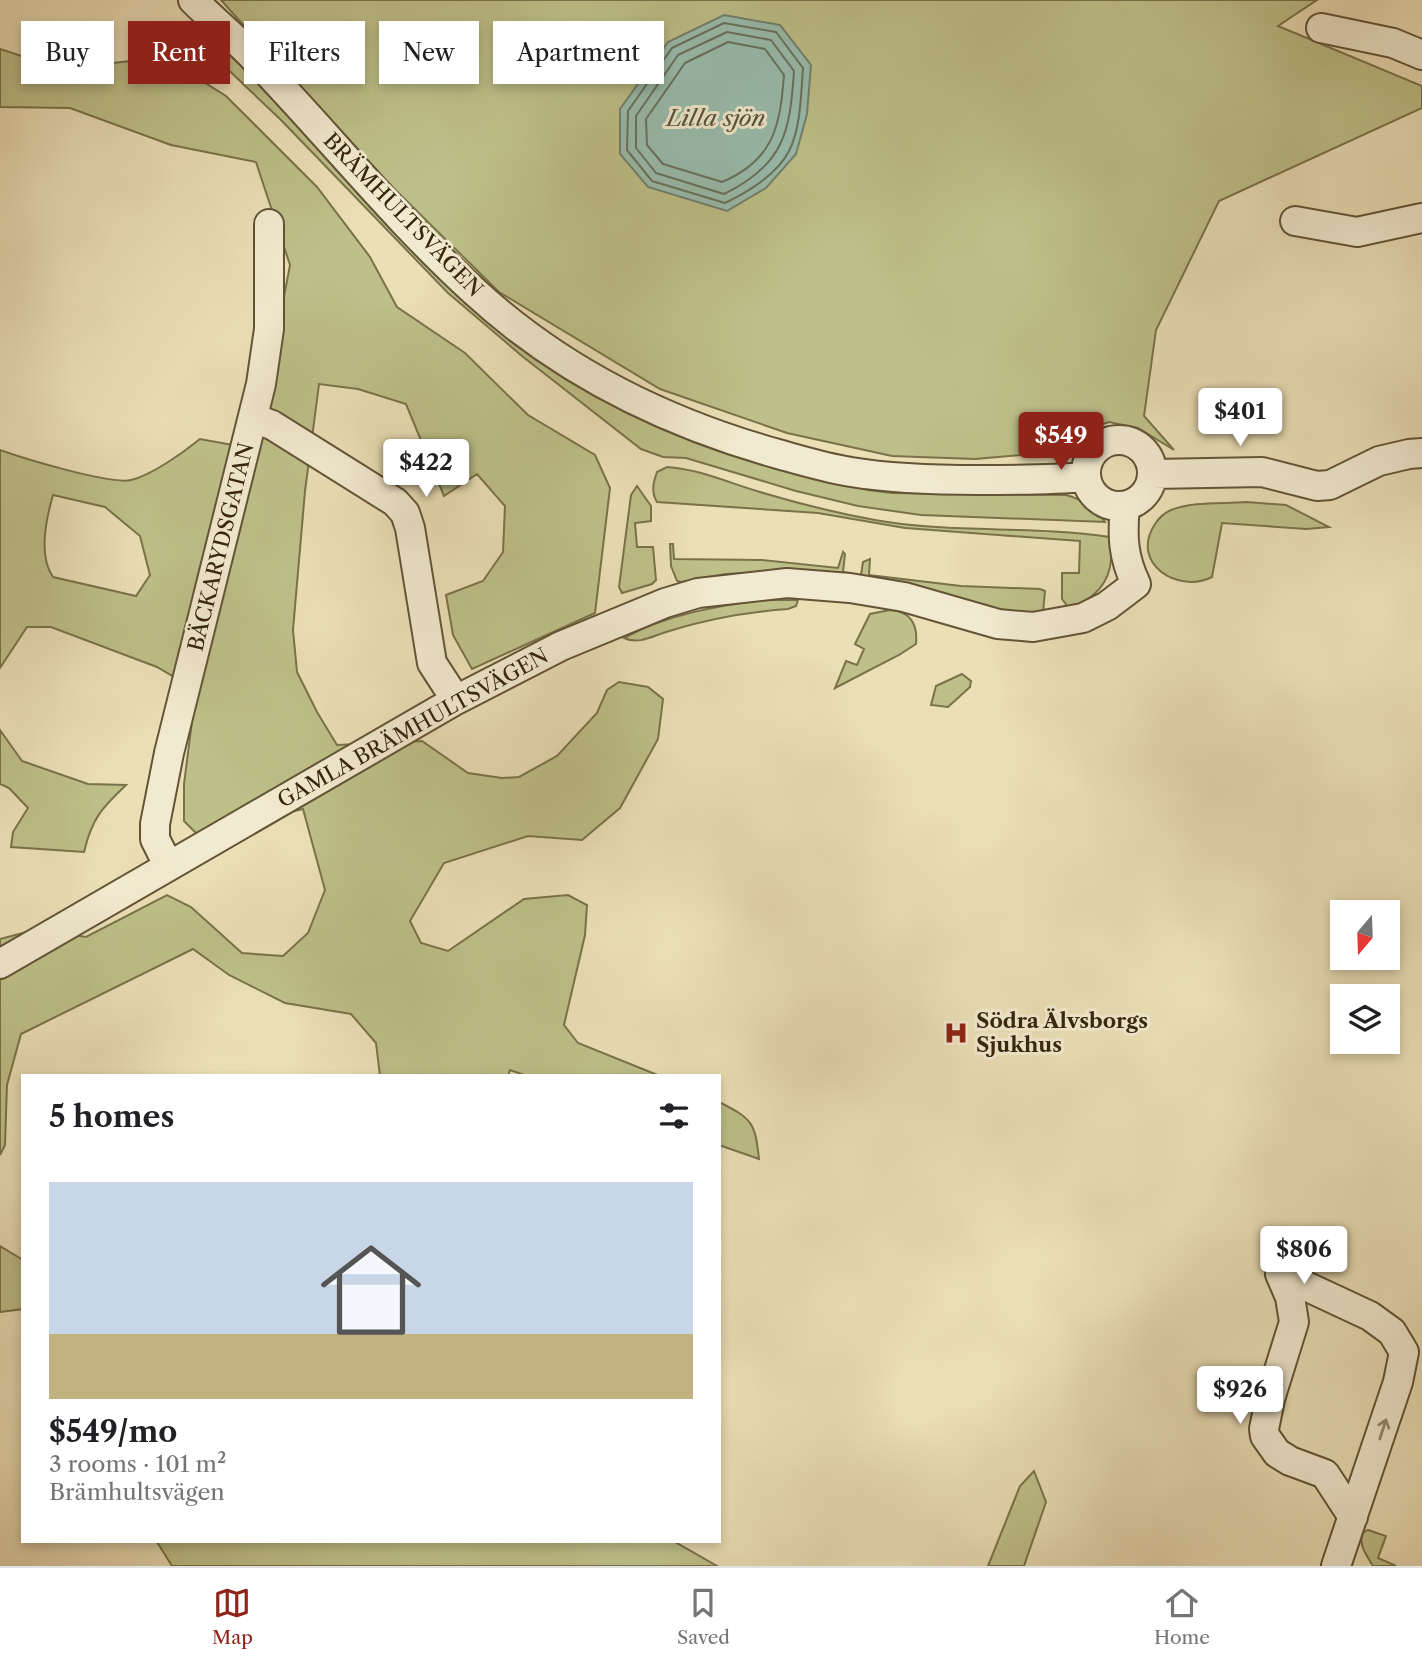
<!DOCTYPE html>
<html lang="en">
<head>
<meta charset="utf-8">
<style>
  body { margin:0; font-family:"Libre Caslon Text",serif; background:#f6f6f6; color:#202124; height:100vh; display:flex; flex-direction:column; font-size:26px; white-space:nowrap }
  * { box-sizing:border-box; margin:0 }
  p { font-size:23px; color:#757577 }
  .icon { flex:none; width:38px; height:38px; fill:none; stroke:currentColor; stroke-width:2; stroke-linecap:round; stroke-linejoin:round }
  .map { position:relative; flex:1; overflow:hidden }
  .details { position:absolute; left:21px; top:1074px; width:700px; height:469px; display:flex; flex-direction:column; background:#fff; border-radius:0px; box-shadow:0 4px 10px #0003 }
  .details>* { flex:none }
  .top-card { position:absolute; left:21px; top:21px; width:700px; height:63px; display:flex; gap:14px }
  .needle { width:46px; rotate:199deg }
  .buttons { position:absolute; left:1330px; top:900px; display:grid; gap:14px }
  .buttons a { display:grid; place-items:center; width:70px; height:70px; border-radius:0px; background:#fff; box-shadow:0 4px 10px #0003; font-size:35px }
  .price { position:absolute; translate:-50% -60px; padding:0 16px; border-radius:7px; background:#fff; color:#222; font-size:23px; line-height:46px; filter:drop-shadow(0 2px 4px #0008) }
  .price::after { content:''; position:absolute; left:50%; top:42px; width:21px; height:16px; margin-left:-10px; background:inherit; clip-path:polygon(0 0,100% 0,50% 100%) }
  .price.on { background:#8f2418; color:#fff }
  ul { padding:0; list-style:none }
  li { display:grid; align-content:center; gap:14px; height:371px; padding:0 28px }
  li span { display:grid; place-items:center; height:217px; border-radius:0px; color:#555 }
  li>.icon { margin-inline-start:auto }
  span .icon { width:126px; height:126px; fill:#fffc; stroke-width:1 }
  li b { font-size:30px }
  h2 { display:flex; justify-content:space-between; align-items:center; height:84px; padding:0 28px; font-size:30px }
  .tag { padding:0 24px; border-radius:0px; background:#fff; box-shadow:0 4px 10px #0003; font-size:24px; line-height:63px }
  .tag.on { background:#8f2418; color:#fff }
  .tabs { display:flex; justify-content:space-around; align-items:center; height:98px; border-top:2px solid #e0e0e0; background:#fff; font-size:19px; color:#757577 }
  .tabs a { display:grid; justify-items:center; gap:4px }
  .tabs .on { color:#8f2418 }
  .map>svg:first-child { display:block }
  .green { fill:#bec089; stroke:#7a724a; stroke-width:2; fill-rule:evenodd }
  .water { fill:#98bdae; stroke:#71806d; stroke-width:2 }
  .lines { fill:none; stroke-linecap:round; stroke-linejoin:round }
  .shore { stroke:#67715d; stroke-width:2 }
  .minor-casing { stroke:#635436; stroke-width:32 }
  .minor { stroke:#f2ead0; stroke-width:28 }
  .oneway { stroke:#94886e }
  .labels { text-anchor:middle; stroke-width:6; stroke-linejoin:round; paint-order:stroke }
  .street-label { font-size:21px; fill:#36250c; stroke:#f2ead0 }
  .poi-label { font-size:21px; font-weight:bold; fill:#36250c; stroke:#f2ead0; text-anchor:start }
  .water-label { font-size:23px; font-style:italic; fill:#53533d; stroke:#f2ead0 }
</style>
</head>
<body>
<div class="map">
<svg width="1422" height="1566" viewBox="0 0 1422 1566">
  <rect width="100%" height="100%" fill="#ebdfb6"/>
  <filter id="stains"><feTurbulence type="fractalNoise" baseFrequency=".00286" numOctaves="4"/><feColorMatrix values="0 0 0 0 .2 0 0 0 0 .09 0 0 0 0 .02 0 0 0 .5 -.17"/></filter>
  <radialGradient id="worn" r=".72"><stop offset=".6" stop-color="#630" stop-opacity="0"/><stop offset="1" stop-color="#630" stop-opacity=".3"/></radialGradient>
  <path class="green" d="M221 0H1317L1278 26 1422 86V108L1219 201 1156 330 1144 416 1174 450 1138 428 1109 422 1091 428 1043 453 975 459 892 456 787 433 660 389 499 292 365 160ZM319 35 337 52 307 81 289 63Z
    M215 44 239 61 488 319 812 476 868 490 892 493 1066 495C1083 499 1095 508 1105 522L921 515 858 506 796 491 686 458 663 457 641 449 522 356 448 293 281 120 218 60Z
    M0 49 37 61 86 66 139 60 175 64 226 96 317 187 370 257 397 307 465 353 528 415 595 455 610 488 595 613 472 669 453 635 446 595 483 581 503 552 505 506 477 474 444 496 406 404 358 389 319 384 305 491 293 630 297 672 317 712 337 745 422 741 468 773 502 778 519 777 557 756 597 713 607 690 619 682 648 687 663 699 658 739 620 808 582 840 528 836 444 863 410 921 421 943 448 951 524 899 568 895 587 905 585 935 564 1025 578 1043 660 1076H527L510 1070 508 1076H380L376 1043 351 1014 285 1003 229 975 193 949 21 1034 7 1085 5 1145 0 1155V939L38 929 86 937 167 895 191 907 242 953 283 956 308 933 325 890 303 809 197 834 184 821V784L196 690 157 667 51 627H27L0 668V450C22 458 111 485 131 480 152 475 184 452 200 439L255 449 290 265 256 162 171 145 70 108 0 107ZM53 495 105 507 140 536 150 575 136 596 53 577C38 556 46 519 53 495Z
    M667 467C699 469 729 483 760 492 797 503 836 513 875 520 953 534 1032 525 1110 537 1116 573 1103 596 1069 608L1062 599V573H1079L1080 541 905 528 818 513 657 502C651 492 653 483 657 472Z
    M637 486 651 506V521L635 523 637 547H653L656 580 652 584 622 593 619 587 631 495Z
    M1246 502 1286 505 1329 527 1306 529 1222 523 1212 577C1179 594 1129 564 1155 524 1159 518 1164 513 1171 510 1193 501 1223 504 1246 502Z
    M670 544H673L674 559 762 560 838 568 843 552 845 554 843 572 861 575 863 562 870 559 869 575 961 586 1040 589 1045 591 1043 613 1023 616 763 572 726 574 681 582 677 581 671 566Z
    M762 600H798L796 606 788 609C746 612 706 619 666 632 653 636 638 645 624 638 666 615 716 606 762 600Z
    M890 610C910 611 918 624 916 644L899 655 835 688 846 661 857 665 864 649 855 644 870 614Z
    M962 674 971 681 970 687 948 707 931 705 936 686Z
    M0 730 22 761 88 784 126 785C102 808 92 818 84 852L11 847 13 832 28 808 9 788 0 784Z
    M719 1102C753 1119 755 1123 759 1159L719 1145Z
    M0 1246 23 1260V1309L0 1312Z
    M1034 1471 1046 1502 1024 1566H988L1020 1486Z
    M1368 1530 1386 1536 1378 1558 1396 1566H1373C1366 1554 1358 1545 1363 1532Z
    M157 1542H675L717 1566H172Z"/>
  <path class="water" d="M724 15 780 25 811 65 807 114 796 154 766 188 727 211 648 187 620 154V109L668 42Z"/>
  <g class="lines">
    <path class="shore" d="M724 23 776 32 803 68C801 93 801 128 789 151 777 174 748 192 725 203L652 181 627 150 628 111 672 48Z
      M727 32 771 40 794 71C790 132 784 165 724 194L656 173 636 148V116L678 55Z
      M728 42 765 49 784 75C780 126 774 160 722 182L663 164 647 145 646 119 685 63Z"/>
    <g class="minor-casing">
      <path id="minor" d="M193 0C213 20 235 38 255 59 329 136 396 220 475 292 561 371 667 423 778 454 803 461 826 468 851 472 893 479 936 480 979 480 1015 480 1050 480 1086 477
        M1321 28 1393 43 1422 55
        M1295 221 1357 232 1422 218
        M253 418 272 425 395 502 405 513 410 528 432 663 456 700
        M1086 473a33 33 0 1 1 66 0a33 33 0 1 1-66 0Z
        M1153 474 1262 472 1317 486 1330 485 1379 461 1409 454 1422 453
        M168 865 155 839V824L169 753 261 384 269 329V224
        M0 964 456 700 561 646 665 603 698 593 787 583 850 588 904 597 998 624 1033 627 1083 618 1107 606 1136 584C1123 557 1122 536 1125 506
        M1280 1274 1370 1316 1392 1332 1404 1352 1398 1382 1336 1566
        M1280 1274 1290 1297 1294 1322 1270 1399 1264 1429 1265 1436 1277 1453 1290 1461 1325 1474 1353 1517"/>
    </g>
    <use href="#minor" class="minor"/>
  </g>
  <defs><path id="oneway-shaft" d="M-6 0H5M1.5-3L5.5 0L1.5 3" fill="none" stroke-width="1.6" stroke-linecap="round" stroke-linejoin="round" transform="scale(1.75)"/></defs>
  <use class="oneway" href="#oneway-shaft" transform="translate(1383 1429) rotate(-72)"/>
  <defs>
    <g id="hospital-bare" transform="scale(1.89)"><path d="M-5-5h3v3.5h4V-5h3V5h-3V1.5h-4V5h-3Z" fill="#8f2418" stroke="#f2ead0" stroke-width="2.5" paint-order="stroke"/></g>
  </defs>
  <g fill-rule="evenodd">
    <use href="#hospital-bare" x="956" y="1033"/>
  </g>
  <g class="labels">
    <g class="street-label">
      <text transform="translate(403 215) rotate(46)" y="7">BRÄMHULTSVÄGEN</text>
      <text transform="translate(221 547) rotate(-76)" y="7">BÄCKARYDSGATAN</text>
      <text transform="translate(413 728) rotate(-29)" y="7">GAMLA BRÄMHULTSVÄGEN</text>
    </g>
    <g class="poi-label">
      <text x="976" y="1028">Södra Älvsborgs<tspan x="976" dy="24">Sjukhus</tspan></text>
    </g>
    <g class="water-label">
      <text x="716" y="126">Lilla sjön</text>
    </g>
  </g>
  <rect width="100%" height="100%" filter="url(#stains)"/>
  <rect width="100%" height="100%" fill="url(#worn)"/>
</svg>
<div class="buttons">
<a><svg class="needle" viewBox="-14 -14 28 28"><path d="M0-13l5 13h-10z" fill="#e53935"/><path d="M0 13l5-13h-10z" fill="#757577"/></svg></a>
<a><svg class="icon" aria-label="layers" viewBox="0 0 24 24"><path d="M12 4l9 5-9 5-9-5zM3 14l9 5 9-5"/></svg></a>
</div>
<b class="price" style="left:1240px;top:448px">$401</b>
<b class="price on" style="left:1061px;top:472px">$549</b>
<b class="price" style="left:426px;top:499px">$422</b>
<b class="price" style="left:1304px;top:1286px">$806</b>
<b class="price" style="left:1240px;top:1426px">$926</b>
<div class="top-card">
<a class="tag">Buy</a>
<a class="tag on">Rent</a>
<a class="tag">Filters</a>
<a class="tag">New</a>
<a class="tag">Apartment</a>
</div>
<section class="details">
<h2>5 homes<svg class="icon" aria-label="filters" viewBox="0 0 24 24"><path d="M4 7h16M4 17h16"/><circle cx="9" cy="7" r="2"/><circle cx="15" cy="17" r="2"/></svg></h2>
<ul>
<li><span style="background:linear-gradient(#c9d6e8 70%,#c2b280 0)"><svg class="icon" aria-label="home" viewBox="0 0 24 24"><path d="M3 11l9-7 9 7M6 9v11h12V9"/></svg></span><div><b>$549/mo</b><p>3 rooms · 101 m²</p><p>Brämhultsvägen</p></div></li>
</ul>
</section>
</div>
<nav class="tabs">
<a class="on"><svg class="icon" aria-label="map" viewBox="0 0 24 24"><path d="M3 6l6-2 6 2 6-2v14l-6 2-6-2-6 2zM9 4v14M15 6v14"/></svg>Map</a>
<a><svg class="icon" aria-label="saved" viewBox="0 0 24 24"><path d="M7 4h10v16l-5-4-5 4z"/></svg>Saved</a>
<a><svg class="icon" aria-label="home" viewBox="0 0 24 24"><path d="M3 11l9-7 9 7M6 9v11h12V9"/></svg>Home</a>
</nav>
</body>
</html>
